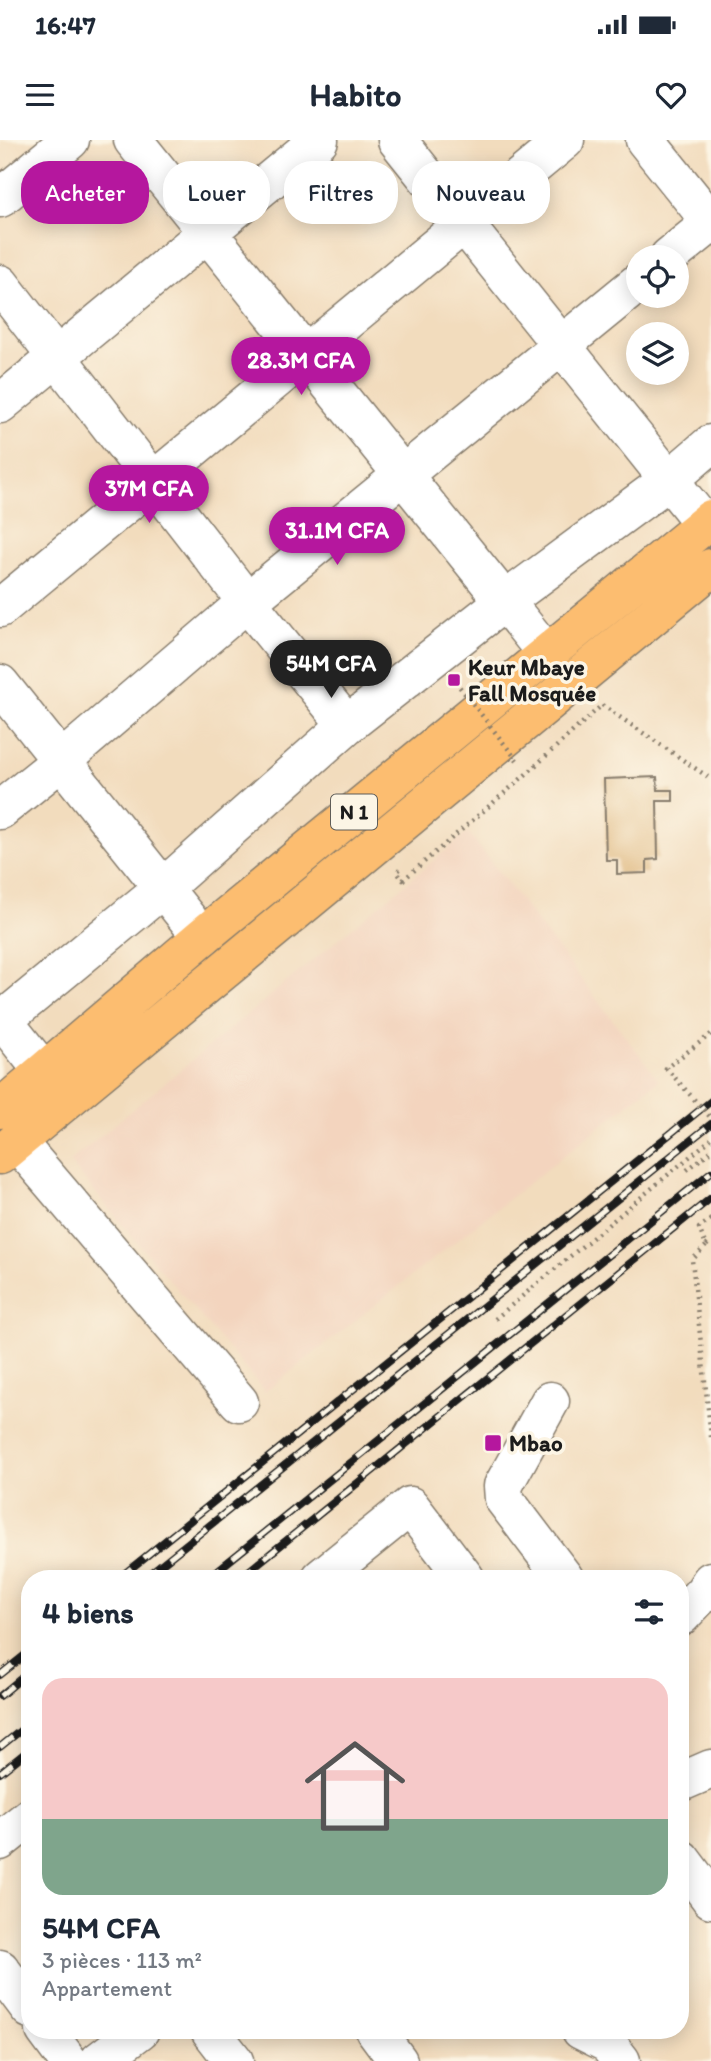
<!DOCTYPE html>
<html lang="fr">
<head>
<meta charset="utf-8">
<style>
  body { margin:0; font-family:Itim,sans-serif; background:#f6f6f7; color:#1f2937; height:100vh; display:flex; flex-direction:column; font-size:26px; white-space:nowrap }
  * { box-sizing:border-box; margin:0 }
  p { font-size:23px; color:#747a83 }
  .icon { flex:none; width:38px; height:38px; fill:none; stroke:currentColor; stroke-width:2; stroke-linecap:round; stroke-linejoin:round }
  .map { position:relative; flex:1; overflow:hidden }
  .drawer { position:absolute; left:21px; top:1430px; width:668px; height:469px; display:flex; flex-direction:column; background:#fff; border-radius:28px; box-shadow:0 4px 18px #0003 }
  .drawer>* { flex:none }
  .banner { position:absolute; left:21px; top:21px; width:670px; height:63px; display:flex; gap:14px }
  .tools { position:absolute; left:626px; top:105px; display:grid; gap:14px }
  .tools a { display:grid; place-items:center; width:63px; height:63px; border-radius:50%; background:#fff; box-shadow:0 4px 18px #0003; font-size:35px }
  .price { position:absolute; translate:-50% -60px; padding:0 16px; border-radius:24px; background:#b5179e; color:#fff; font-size:23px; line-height:46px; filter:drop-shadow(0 2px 4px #0008) }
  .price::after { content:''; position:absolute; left:50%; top:42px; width:21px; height:16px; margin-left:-10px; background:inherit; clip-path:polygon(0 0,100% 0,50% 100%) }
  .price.selected { background:#222; color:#fff }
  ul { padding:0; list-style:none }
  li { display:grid; align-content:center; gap:14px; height:371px; padding:0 21px }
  li span { display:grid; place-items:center; height:217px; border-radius:21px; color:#555 }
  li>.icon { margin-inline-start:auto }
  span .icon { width:126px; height:126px; fill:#fffc; stroke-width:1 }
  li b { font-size:30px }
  h2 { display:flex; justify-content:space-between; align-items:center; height:84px; padding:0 21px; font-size:30px }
  .chip { padding:0 24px; border-radius:28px; background:#fff; box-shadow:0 4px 18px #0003; font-size:24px; line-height:63px }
  .chip.selected { background:#b5179e; color:#fff }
  .status { display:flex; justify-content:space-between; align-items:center; height:49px; padding:0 35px; background:#fff; direction:ltr }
  .status svg { height:19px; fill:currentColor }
  header { display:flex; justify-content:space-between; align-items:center; height:91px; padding:0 21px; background:#fff; font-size:32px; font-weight:700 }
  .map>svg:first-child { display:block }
  .built { fill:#f3d4be }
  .building { fill:#ddb378 }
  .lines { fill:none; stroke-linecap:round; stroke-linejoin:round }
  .minor-casing { stroke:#877c6c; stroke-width:41 }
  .highway-casing { stroke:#877c6c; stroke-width:41 }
  .path { stroke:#877c6c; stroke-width:4.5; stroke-dasharray:2 5; stroke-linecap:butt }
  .minor { stroke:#fff; stroke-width:38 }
  .highway { stroke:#fcbd6f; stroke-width:38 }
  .rail-casing { stroke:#1c1c1c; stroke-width:8 }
  .rail { stroke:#fcf5e5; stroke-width:5; stroke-dasharray:16; stroke-linecap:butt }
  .path-bridge { stroke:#877c6c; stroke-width:4.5; stroke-dasharray:2 5; stroke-linecap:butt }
  .poi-dot { fill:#b5179e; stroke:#fcf5e5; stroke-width:2.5 }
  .labels { text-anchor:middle; stroke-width:7; stroke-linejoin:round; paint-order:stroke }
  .shield { fill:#fcf5e5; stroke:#5f5d58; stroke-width:2 }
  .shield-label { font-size:21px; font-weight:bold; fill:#1c1c1c }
  .poi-label { font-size:23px; font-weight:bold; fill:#1c1c1c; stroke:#fcf5e5; text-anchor:start }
</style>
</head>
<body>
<div class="status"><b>16:47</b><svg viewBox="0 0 49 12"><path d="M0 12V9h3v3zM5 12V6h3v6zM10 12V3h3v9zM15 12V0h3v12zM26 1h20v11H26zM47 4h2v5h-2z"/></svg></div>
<header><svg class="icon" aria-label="menu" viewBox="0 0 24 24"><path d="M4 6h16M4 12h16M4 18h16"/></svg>Habito<svg class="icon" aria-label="heart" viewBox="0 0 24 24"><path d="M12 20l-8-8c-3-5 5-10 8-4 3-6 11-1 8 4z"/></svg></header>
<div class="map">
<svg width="711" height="1921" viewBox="0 0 711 1921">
  <rect width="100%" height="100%" fill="#fcf5e5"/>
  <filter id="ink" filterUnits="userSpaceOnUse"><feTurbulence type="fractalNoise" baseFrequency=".0143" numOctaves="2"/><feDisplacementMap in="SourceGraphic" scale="14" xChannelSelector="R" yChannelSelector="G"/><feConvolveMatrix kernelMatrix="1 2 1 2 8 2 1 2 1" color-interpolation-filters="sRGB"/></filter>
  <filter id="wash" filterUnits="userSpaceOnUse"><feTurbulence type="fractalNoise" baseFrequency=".00686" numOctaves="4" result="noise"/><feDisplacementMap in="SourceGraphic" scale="28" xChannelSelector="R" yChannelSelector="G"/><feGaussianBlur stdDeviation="1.57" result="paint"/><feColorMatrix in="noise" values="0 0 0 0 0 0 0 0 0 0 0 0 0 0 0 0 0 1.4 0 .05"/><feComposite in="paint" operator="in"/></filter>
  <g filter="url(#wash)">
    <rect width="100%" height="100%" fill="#f2dcbd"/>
    <path class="built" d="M468 692 659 940 265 1252 69 1022Z"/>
    <g id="blocks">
      <path class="building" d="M657 637 658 650H673V661H657L658 719 647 720V733L617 734V720H606L604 639Z"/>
    </g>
  </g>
  <g filter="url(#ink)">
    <use href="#blocks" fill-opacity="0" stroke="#877c6c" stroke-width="2"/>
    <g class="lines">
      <g class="minor-casing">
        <path id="minor" d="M133 0 547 514
          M397 0 705 385
          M645 0 711 82
          M0 58 70 0
          M669 117 711 83
          M0 144 247 462 347 585
          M0 264 319 0
          M0 468 565 0
          M0 544 202 797
          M0 670 61 621 247 462 639 142
          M0 877 44 932
          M3 880 163 748 347 585 505 461 669 340 711 304
          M17 1002 239 1262
          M550 1261 503 1346 504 1359 564 1438
          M321 1438 410 1366 465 1438
          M681 1476 704 1452 711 1441
          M681 1642 711 1629
          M0 1701 30 1677
          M681 1719 711 1759
          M0 1829 30 1869
          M45 1890 68 1921
          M210 1890 234 1921
          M375 1890 398 1921
          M581 1890 607 1903 621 1921
          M99 1921 140 1890"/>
      </g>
      <g class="highway-casing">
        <path id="highway" d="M0 969 202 797 711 379
          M0 1015 711 428"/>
      </g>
      <path class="path" d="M602 565 711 639
        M400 729 397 732 403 740 523 637 602 565
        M687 1030 711 1011
        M711 1079 699 1088 706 1106 711 1101
        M706 1106 692 1120 711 1297
        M495 1179 711 999"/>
      <use href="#minor" class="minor"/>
      <use href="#highway" class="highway"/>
      <g class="rail-casing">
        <path id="rail" d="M119 1438 711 961
          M144 1438 711 984
          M208 1438 711 1032
          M240 1438 711 1058
          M0 1535 30 1511
          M0 1556 30 1531
          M0 1607 30 1583
          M0 1633 30 1609"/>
      </g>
      <use href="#rail" class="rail"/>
      <path class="path-bridge" d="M451 536 517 620
        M711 894 666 928 711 978"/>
    </g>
  </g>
  <g class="poi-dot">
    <rect x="447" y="533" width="14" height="14" rx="3.5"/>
    <rect x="484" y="1294" width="18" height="18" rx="3.5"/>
  </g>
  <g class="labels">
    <rect class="shield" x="331" y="654.5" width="46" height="35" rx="5"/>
    <g class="shield-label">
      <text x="354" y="679">N 1</text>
    </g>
    <g class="poi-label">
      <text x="468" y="535">Keur Mbaye<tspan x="468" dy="26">Fall Mosquée</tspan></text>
      <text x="509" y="1311">Mbao</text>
    </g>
  </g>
</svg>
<div class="tools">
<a><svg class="icon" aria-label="locate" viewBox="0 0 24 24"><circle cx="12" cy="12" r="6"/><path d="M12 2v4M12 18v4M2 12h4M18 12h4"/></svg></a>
<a><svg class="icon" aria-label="layers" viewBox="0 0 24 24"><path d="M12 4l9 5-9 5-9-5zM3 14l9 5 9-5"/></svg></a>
</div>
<b class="price" style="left:301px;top:257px">28.3M CFA</b>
<b class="price" style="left:149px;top:385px">37M CFA</b>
<b class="price" style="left:337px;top:427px">31.1M CFA</b>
<b class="price selected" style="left:331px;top:560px">54M CFA</b>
<div class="banner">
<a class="chip selected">Acheter</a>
<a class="chip">Louer</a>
<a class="chip">Filtres</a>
<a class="chip">Nouveau</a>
</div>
<section class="drawer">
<h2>4 biens<svg class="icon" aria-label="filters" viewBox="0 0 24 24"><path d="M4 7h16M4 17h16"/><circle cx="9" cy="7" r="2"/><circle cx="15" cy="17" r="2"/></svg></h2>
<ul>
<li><span style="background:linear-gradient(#f6c9c9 65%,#7fa58c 0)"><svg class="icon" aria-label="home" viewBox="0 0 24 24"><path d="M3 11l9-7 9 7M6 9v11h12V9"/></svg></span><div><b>54M CFA</b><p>3 pièces · 113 m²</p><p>Appartement</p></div></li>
</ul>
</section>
</div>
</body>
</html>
